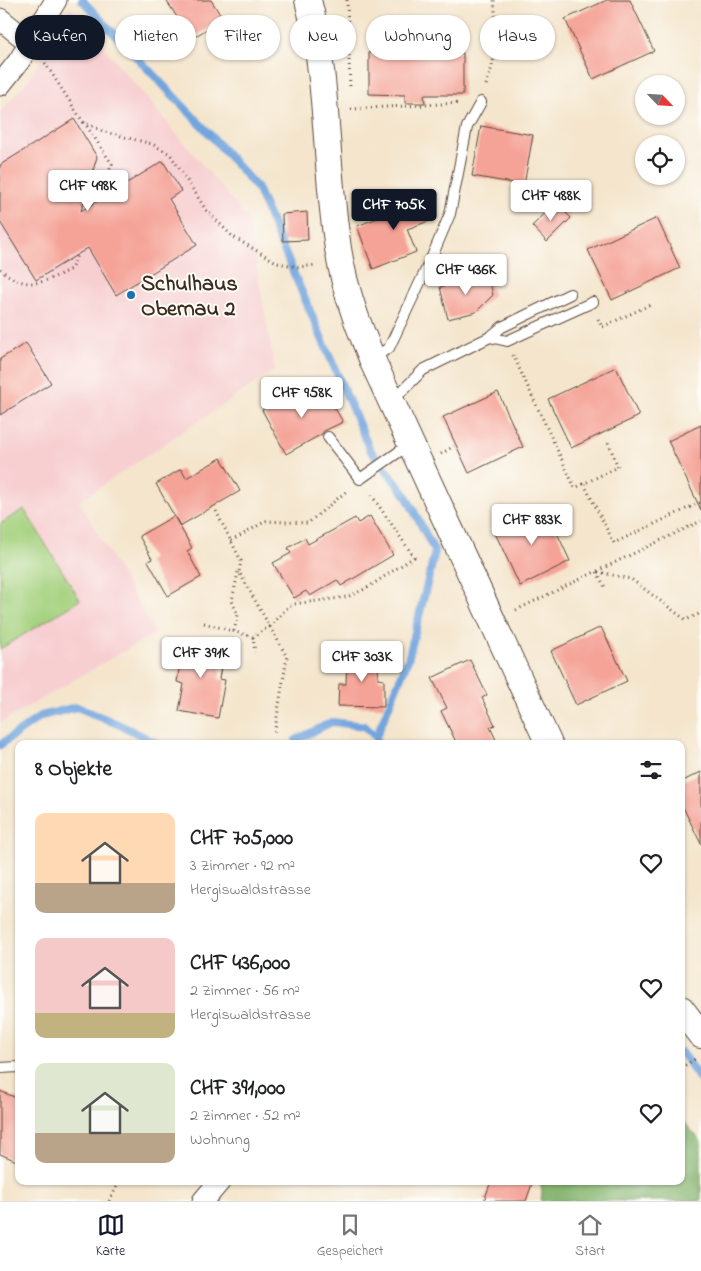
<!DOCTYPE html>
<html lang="de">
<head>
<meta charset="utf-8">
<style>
  body { margin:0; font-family:"Indie Flower",sans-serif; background:#f2f2f2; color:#202124; height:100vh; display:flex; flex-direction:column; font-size:19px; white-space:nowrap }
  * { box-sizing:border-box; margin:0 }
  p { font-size:16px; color:#757577 }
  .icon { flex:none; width:28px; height:28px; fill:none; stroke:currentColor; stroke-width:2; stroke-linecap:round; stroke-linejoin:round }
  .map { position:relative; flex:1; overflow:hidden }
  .side { position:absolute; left:15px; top:740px; width:670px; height:445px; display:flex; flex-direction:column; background:#fff; border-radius:10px; box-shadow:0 1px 4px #0004 }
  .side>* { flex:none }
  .banner { position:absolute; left:15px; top:15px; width:671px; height:45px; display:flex; gap:10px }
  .needle { width:32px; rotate:115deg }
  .tools { position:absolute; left:635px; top:75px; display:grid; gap:10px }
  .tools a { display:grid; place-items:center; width:50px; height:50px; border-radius:50%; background:#fff; box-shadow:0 1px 4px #0004; font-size:25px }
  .price { position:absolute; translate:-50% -42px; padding:0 11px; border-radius:5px; background:#fff; color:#222; font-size:16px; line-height:32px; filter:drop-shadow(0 1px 2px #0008) }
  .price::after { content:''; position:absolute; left:50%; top:30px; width:15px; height:11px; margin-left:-8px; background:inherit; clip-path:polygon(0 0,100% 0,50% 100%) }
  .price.current { background:#111827; color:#fff }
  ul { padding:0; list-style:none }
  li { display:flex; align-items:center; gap:15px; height:125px; padding:0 20px }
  li span { display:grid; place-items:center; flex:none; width:140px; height:100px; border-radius:10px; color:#555 }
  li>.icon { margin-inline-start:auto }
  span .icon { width:60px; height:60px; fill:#fffc; stroke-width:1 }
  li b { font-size:21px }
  h2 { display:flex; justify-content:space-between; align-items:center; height:60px; padding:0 20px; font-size:21px }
  .pill { padding:0 18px; border-radius:22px; background:#fff; box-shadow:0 1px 4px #0004; font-size:18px; line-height:45px }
  .pill.current { background:#111827; color:#fff }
  .tab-bar { display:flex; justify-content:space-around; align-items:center; height:70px; border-top:1px solid #e0e0e0; background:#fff; font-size:14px; color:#757577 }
  .tab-bar a { display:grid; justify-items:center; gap:2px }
  .tab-bar .current { color:#111827 }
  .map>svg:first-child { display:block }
  .built { fill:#f7cfd1 }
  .green { fill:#a5d27f; stroke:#707e4e }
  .forest { fill:#84b46e; stroke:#606f46 }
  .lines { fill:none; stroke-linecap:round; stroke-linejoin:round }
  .stream { stroke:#72a5de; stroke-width:8 }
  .building { fill:#f5a397 }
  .service-casing { stroke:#574638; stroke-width:12 }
  .minor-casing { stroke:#574638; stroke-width:23 }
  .tertiary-casing { stroke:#574638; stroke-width:28 }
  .path { stroke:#574638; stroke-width:3; stroke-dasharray:1 4; stroke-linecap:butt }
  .service { stroke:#fff; stroke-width:10 }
  .minor { stroke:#fff; stroke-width:21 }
  .tertiary { stroke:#fff; stroke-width:26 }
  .poi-dot { fill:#1f6fb2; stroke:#fdfcf7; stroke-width:2 }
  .labels { text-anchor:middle; stroke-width:4; stroke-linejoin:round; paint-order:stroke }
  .poi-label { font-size:22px; font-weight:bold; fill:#3b2a1e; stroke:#fdfcf7; text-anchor:start }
</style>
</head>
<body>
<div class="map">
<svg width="701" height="1201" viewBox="0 0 701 1201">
  <rect width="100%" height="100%" fill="#fdfcf7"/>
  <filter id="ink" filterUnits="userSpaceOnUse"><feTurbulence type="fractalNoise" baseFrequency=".02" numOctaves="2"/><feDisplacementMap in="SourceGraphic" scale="10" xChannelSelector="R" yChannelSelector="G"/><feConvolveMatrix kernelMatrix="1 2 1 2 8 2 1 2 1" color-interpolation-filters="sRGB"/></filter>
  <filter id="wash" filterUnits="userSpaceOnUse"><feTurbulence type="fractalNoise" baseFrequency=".0096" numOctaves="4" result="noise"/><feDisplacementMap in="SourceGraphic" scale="20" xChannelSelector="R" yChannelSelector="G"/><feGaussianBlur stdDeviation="1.12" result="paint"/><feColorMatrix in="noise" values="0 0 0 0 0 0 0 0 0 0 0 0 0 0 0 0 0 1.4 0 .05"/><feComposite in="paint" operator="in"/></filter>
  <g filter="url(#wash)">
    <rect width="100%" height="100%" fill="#f4e5cc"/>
    <path class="built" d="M70 7 248 219 275 370 79 501 155 633 0 723V112L24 85 35 69Z"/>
    <path class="green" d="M24 509 80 600 0 649V524Z"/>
    <path class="forest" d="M681 1119 701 1141V1201H541L542 1192 540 1181H681Z"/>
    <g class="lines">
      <path class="stream" d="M82 0 206 130 257 188 370 450 405 494 435 552 408 660 376 737
        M296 740 332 722 364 726 376 737 377 744
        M0 745 41 716 77 707 120 725 159 744
        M681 1052 701 1081"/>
    </g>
    <g id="blocks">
      <path class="building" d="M166 0H211L223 19 191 39Z
        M607 0H630L654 51 593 79 565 19Z
        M369 52 463 53V95H424L425 103H405V95L369 94Z
        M74 119 97 157 81 211 163 161 181 191 169 199 197 245 116 295 88 248 36 280 0 222V165Z
        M481 126 533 135 524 185 472 176Z
        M421 192 432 220 407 229 416 252 373 269 357 226 398 210 395 203Z
        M556 203 571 218 547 242 532 226Z
        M307 212 308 240 283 241 282 214Z
        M657 218 680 268 612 300 588 250Z
        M488 274 493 295 476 312 448 319 440 287Z
        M26 343 51 383 0 415V359Z
        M616 367 639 416 571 448 548 399Z
        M322 386 343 422 324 431 322 434 286 454 262 410 281 399 285 407Z
        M498 392 523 447 469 473 443 417Z
        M701 425V510L668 441Z
        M221 458 240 491 180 526 156 484 181 469 186 478Z
        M545 507 570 561 520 586 494 531Z
        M174 516 192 548 187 551 201 577 168 596 148 561 152 559 139 536Z
        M370 516 393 555 341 586 337 580 310 596 306 591 294 598 273 563 291 553 288 548 305 538 308 544 355 518 358 523Z
        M601 627 627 681 576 705 551 651Z
        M184 641 224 648 219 679 225 680 218 718 179 711 184 684 177 682Z
        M347 655 379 656 378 679 384 680V707L338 706 339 684H346Z
        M470 660 487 695 482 698 495 725 490 727 498 744H457L441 711 447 708 432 678Z
        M701 772V844L681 803V782Z
        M0 1091 19 1099V1162L0 1154Z
        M491 1181H533L526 1201H484Z"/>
    </g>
  </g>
  <g filter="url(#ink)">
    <use href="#blocks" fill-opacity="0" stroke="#574638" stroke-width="1"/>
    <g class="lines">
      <g class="service-casing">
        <path id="service" d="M490 337 502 327 570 294
          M372 358 389 348 431 259 450 214 467 127 481 102
          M392 401 423 370 490 337 507 341 593 302
          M328 437 360 479 410 444
          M0 1068 19 1067"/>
      </g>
      <g class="minor-casing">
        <path id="minor" d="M0 19 30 43
          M0 85 19 61 56 0
          M203 1201 220 1181"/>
      </g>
      <g class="tertiary-casing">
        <path id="tertiary" d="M308 0C328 76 325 156 336 234 339 261 346 289 355 315 361 332 368 348 374 364L549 744
          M681 1009 701 1035"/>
      </g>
      <path class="path" d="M347 0 350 87
        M45 63 83 122 105 132 152 144 170 154 206 210 233 237 278 263 298 267 317 265
        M486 85C498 52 497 34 494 0
        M351 109 460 103
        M84 122 112 164 95 203
        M0 269C27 292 43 283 71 269L77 255
        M598 319 602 327 652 304
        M513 355 575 488 618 467 608 442
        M441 454 454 446
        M584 484 614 543 701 502
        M216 511 241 561 239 572 287 657 274 735
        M231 541 266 521 308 523 348 490
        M597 572 606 589
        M598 572 631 579 686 620 701 613
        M516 610 701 521
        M204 623 253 637 270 626 289 606 294 604 347 597 367 588 414 557 370 493
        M234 631 238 615 232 601 238 572
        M253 637 255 652
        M681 1068 695 1059
        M109 1201 120 1181"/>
      <use href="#service" class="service"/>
      <use href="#minor" class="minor"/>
      <use href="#tertiary" class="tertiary"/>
    </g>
  </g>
  <circle class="poi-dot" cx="131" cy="295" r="5"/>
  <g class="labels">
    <g class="poi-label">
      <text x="141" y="290">Schulhaus<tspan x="141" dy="25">Obernau 2</tspan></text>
    </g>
  </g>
</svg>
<div class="tools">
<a><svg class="needle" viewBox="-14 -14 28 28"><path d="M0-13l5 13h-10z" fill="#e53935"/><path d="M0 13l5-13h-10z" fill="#757577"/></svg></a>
<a><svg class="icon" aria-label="locate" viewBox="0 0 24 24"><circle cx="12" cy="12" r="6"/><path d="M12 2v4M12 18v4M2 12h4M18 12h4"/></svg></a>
</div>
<b class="price" style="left:88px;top:212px">CHF 498K</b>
<b class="price" style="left:551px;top:222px">CHF 488K</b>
<b class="price current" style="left:394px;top:231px">CHF 705K</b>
<b class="price" style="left:466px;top:296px">CHF 436K</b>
<b class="price" style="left:302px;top:419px">CHF 958K</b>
<b class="price" style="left:532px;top:546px">CHF 883K</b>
<b class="price" style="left:201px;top:679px">CHF 391K</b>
<b class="price" style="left:362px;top:683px">CHF 303K</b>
<div class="banner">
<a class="pill current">Kaufen</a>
<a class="pill">Mieten</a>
<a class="pill">Filter</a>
<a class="pill">Neu</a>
<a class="pill">Wohnung</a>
<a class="pill">Haus</a>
</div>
<section class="side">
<h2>8 Objekte<svg class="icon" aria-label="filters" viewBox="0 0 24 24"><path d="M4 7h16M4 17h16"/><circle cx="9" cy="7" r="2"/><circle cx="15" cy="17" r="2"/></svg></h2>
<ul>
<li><span style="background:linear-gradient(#ffd9b3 70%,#b9a48a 0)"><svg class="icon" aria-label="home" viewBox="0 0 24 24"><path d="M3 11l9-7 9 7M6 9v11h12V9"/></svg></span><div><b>CHF 705,000</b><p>3 Zimmer · 92 m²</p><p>Hergiswaldstrasse</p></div><svg class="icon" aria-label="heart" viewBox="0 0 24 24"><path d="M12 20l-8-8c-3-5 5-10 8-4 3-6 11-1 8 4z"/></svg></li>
<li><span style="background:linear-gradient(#f6c9c9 75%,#c2b280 0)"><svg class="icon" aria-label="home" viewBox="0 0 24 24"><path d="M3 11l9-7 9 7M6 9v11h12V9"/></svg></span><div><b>CHF 436,000</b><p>2 Zimmer · 56 m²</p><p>Hergiswaldstrasse</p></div><svg class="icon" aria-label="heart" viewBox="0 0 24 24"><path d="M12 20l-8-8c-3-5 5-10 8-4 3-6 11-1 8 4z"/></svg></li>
<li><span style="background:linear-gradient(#dfe7d0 70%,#b9a48a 0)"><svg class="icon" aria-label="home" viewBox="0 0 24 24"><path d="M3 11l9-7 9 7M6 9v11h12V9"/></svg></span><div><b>CHF 391,000</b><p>2 Zimmer · 52 m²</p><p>Wohnung</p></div><svg class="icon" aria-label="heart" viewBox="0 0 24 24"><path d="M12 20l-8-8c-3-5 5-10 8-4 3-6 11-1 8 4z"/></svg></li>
</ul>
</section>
</div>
<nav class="tab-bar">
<a class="current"><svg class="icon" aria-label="map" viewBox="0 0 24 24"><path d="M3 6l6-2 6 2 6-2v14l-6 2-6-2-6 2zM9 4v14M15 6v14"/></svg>Karte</a>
<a><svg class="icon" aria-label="saved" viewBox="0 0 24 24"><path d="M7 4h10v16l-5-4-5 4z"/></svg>Gespeichert</a>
<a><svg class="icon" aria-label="home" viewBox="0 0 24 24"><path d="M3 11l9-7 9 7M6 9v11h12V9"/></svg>Start</a>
</nav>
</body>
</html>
